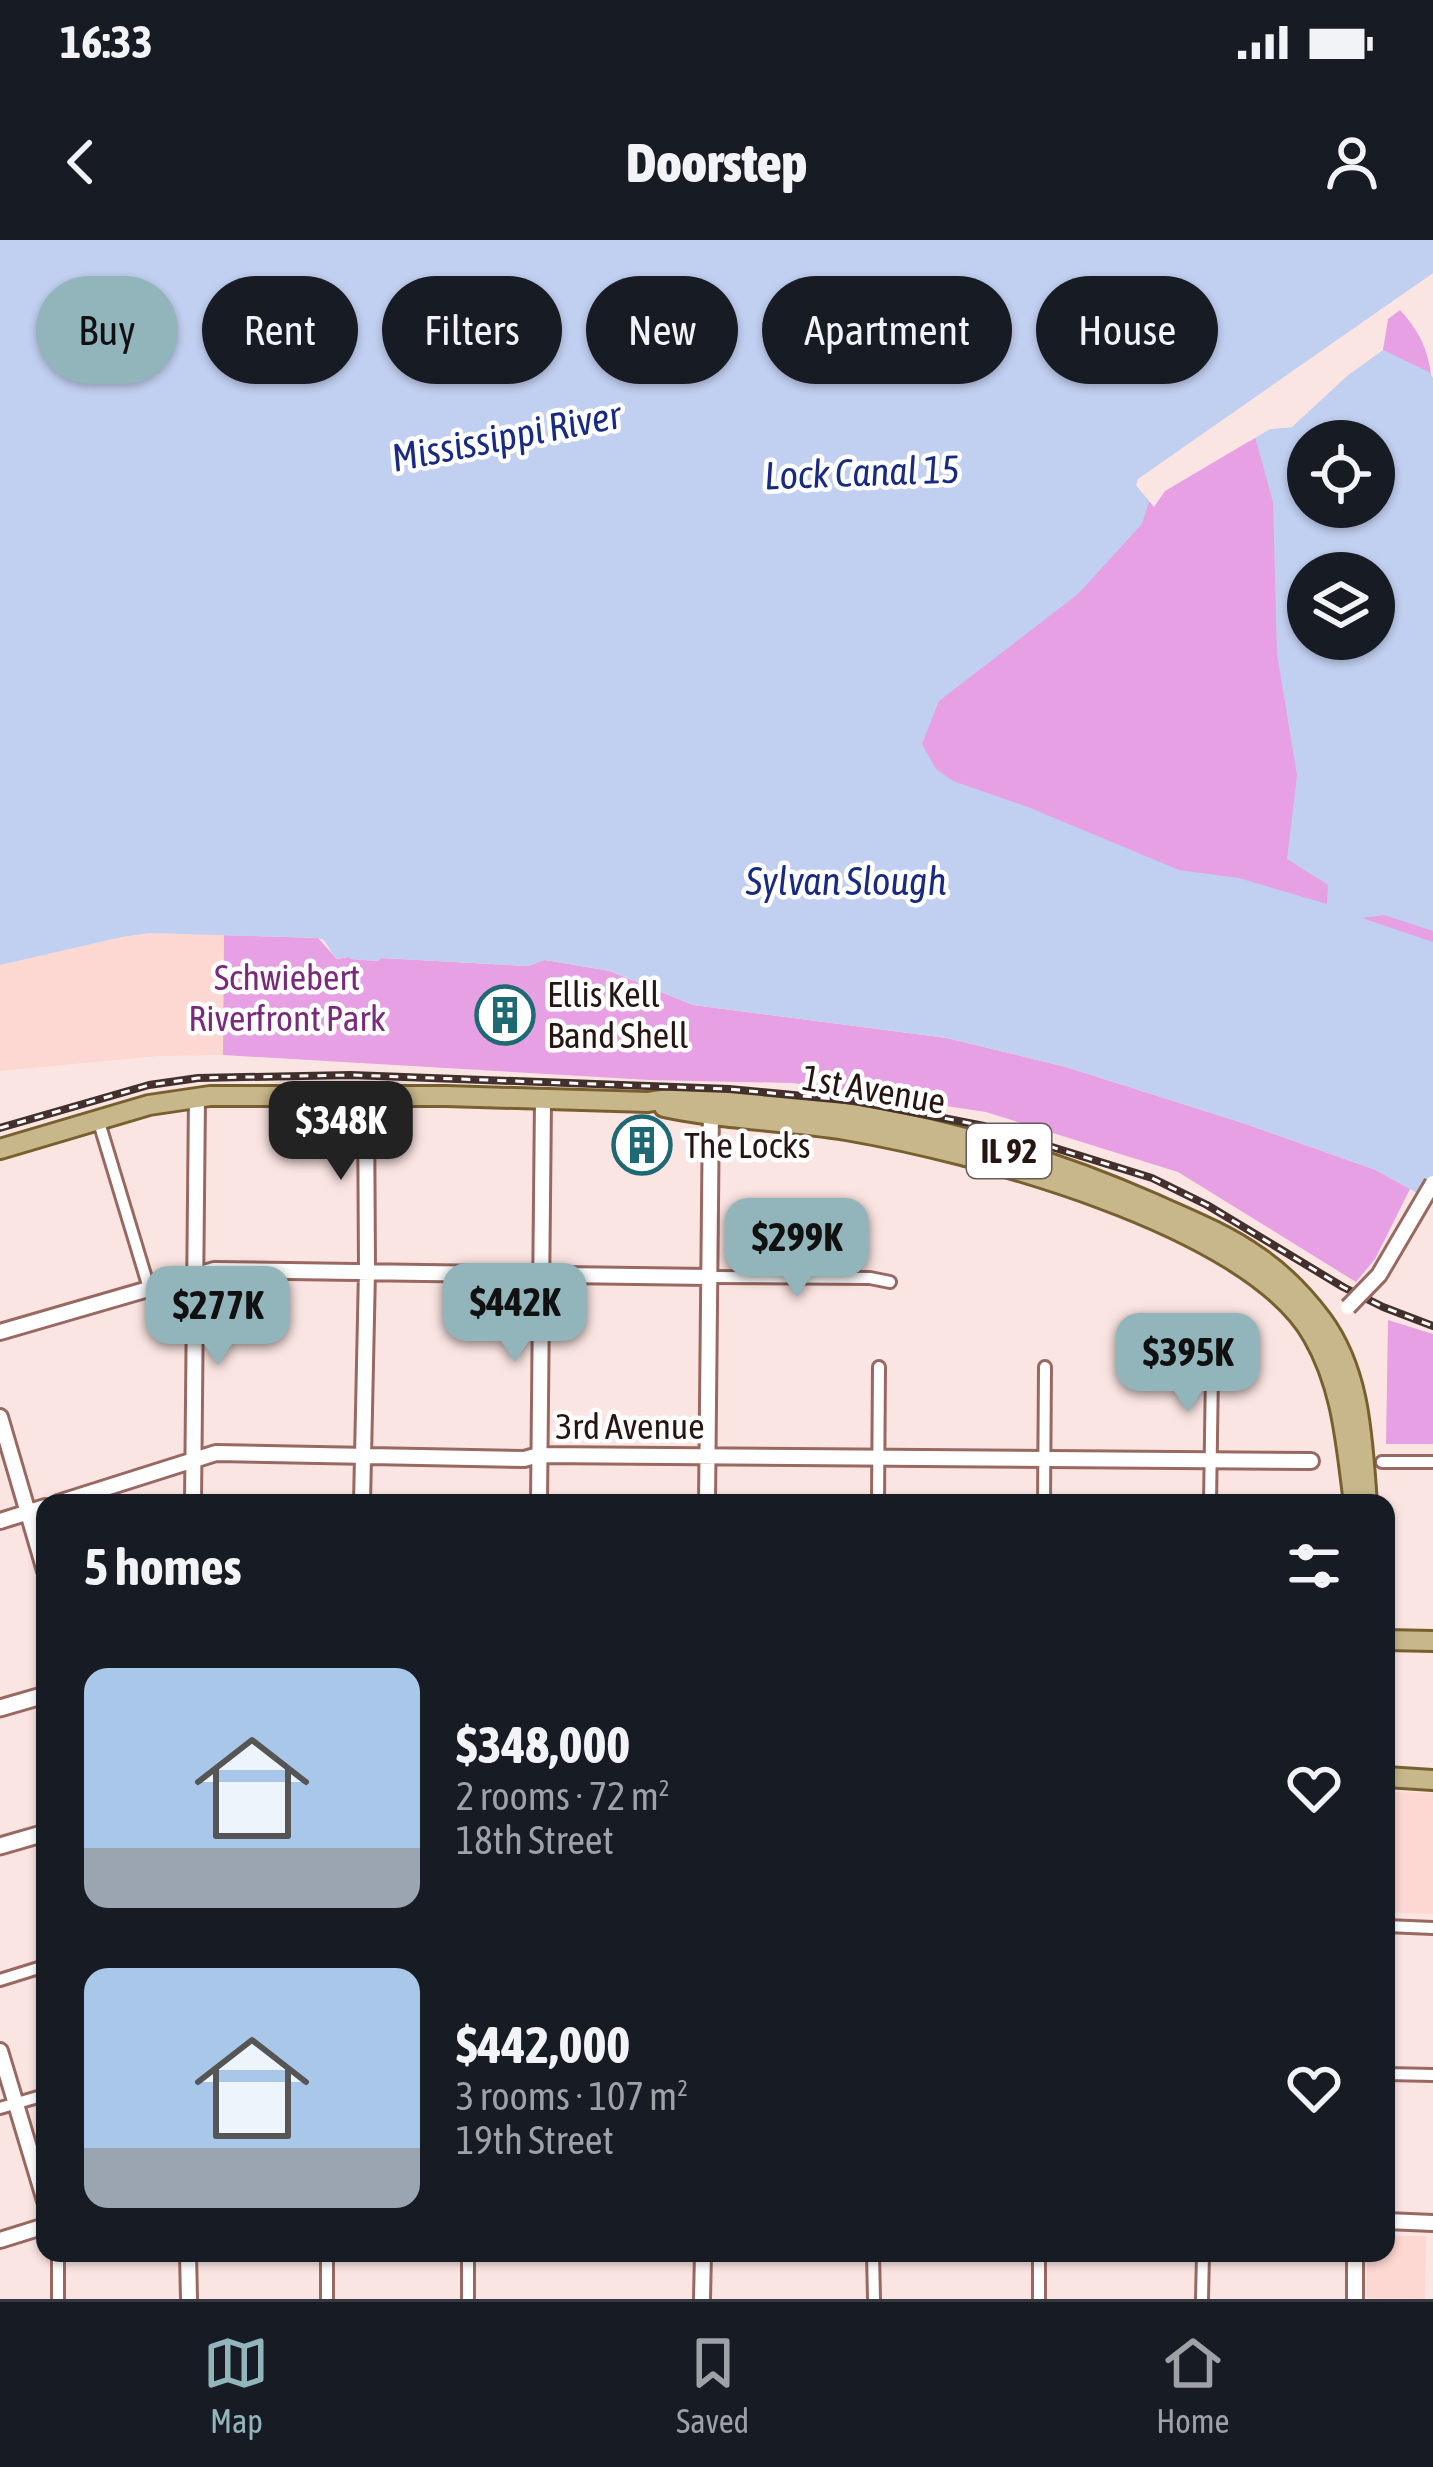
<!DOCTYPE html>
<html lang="en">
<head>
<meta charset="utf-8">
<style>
  body { margin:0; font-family:"Asap Condensed",sans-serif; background:#242831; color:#f1f3f6; height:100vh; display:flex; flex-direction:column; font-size:45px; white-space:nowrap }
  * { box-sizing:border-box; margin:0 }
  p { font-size:39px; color:#9ea1a6 }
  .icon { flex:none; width:66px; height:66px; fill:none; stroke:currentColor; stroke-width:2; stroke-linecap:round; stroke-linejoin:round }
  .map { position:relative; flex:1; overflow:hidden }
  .details { position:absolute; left:36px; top:1254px; width:1359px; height:768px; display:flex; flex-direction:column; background:#171b24; border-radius:24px; box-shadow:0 3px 9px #0004 }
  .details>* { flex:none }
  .banner { position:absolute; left:36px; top:36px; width:1362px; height:108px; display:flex; gap:24px }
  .controls { position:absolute; left:1287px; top:180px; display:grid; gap:24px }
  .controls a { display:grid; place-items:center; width:108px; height:108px; border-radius:50%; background:#171b24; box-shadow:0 3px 9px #0004; font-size:60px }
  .price { position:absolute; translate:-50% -102px; padding:0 27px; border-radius:24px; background:#92b5bb; color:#111; font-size:39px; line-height:78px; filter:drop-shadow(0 3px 6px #0008) }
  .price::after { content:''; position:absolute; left:50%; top:72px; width:36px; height:27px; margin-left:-18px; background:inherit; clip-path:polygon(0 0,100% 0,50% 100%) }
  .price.on { background:#222; color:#fff }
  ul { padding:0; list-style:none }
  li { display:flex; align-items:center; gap:36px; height:300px; padding:0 48px }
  li span { display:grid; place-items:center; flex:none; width:336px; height:240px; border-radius:24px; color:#555 }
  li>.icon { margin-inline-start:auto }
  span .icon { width:144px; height:144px; fill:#fffc; stroke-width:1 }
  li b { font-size:51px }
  h2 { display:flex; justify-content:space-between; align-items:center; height:144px; padding:0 48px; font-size:51px }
  .tag { padding:0 42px; border-radius:54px; background:#171b24; box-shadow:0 3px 9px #0004; font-size:42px; line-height:108px }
  .tag.on { background:#92b5bb; color:#111 }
  .status { display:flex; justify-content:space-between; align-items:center; height:84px; padding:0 60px; background:#171b24; direction:ltr }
  .status svg { height:33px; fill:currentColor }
  header { display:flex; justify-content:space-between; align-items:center; height:156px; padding:0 48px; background:#171b24; font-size:54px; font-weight:800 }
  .menu { display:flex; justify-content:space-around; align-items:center; height:168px; border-top:3px solid #363941; background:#171b24; font-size:33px; color:#9ea1a6 }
  .menu a { display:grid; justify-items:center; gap:6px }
  .menu .on { color:#92b5bb }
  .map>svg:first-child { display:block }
  .built { fill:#fdd7d1 }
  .green { fill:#e6a0e3 }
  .water { fill:#c1cff0; fill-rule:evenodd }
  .pier { fill:#fbe5e2 }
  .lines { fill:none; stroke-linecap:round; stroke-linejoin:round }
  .minor-casing { stroke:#986861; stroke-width:16 }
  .tertiary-casing { stroke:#986861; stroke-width:20 }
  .secondary-casing { stroke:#986861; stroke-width:21 }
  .primary-casing { stroke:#785f2e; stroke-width:24 }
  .minor { stroke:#fff; stroke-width:10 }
  .tertiary { stroke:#fff; stroke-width:14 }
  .secondary { stroke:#fff; stroke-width:15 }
  .primary { stroke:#c8b78b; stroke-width:18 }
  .rail-casing { stroke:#43302d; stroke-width:8 }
  .rail { stroke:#fff; stroke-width:3; stroke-dasharray:9; stroke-linecap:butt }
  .tertiary-bridge-casing { stroke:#986861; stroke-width:20; stroke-linecap:butt }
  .tertiary-bridge { stroke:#fff; stroke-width:14 }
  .labels { text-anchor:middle; stroke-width:9; stroke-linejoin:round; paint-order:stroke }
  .shield { fill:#fff; stroke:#685b59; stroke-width:3 }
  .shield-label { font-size:33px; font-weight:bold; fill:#271512 }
  .park-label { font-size:36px; fill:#7b297b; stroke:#fff }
  .poi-label { font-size:36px; fill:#271512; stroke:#fff; text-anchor:start }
  .street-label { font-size:36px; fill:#271512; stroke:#fff }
  .water-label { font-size:39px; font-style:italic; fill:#182a84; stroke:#fff }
</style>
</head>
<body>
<div class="status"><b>16:33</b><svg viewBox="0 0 49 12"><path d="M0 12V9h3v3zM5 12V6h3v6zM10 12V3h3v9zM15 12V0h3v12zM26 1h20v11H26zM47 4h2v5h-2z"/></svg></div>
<header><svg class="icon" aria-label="back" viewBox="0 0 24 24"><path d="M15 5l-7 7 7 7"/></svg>Doorstep<svg class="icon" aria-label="person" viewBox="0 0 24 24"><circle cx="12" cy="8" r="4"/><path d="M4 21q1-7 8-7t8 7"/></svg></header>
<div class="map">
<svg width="1433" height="2059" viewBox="0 0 1433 2059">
  <rect width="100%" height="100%" fill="#fbe5e2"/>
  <path class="built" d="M151 693 224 695 223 815 158 816 0 831V725L122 697Z
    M1386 1552 1433 1553V1674L1386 1672Z
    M1386 1996H1426L1425 2059 1367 2058V2013H1386Z"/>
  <path class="green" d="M1400 70C1433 105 1433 136 1433 184L1383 110 1388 79Z
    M1270 189 1303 398 1433 623V711L1284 671 942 556 881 469 1137 247 1154 267 1165 251Z
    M224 695 318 698 337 719 349 717 351 719 377 721 381 718 528 726 545 720 610 731 693 765 947 798 1066 827 1246 884 1376 930 1410 949 1375 1019 1356 1042 1178 932 986 872 793 843 650 840 223 815Z
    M1388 1080 1433 1094V1204H1386Z"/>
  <path class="water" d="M0 0H1433V33L1138 239 1136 245 1149 262 1142 284 1078 354 939 461 922 504 936 529 953 541 1028 567 1179 630 1239 638 1327 664 1328 645 1287 619 1297 535 1277 414 1273 262 1255 197 1270 189 1292 187 1313 158 1370 111 1383 110 1429 132 1433 138V691L1384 675 1362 678 1433 702V962L1376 930 1246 884 1066 827 947 798 693 765 611 731 545 720 528 726 381 718 378 721 351 719 348 717 336 719 324 700 318 698 151 693 122 697 0 725ZM1308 201H1374V267H1308ZM1308 333H1374V399H1308Z"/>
  <path class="pier" d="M1378 104 1383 110 1347 136 1292 187 1270 189 1250 201 1251 193 1268 183 1289 181 1309 153 1367 106Z"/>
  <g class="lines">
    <g class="minor-casing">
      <path id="minor" d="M98 879 149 1048
        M709 1037 870 1038 890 1042
        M1382 1222H1433
        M878 1263 879 1127
        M1044 1263 1045 1127
        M1210 1263 1212 1131
        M1386 1686 1433 1688
        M0 1740 45 1726
        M1386 1834 1433 1835
        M0 1868 45 1855
        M873 2013 874 2059
        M58 2059V2013
        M327 2059V2013
        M468 2059V2013
        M1039 2059V2013
        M1202 2059 1203 2013"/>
    </g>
    <g class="tertiary-casing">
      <path id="tertiary" d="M0 1092 214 1030 709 1037
        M0 1177 45 1331
        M58 1263 216 1213 524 1219 539 1215 1311 1221
        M193 1263 197 857
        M362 1263 367 1031 366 855
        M539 1263 543 859
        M707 1263 711 866
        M0 1281 45 1267
        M0 1811 45 1961
        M1386 1981 1433 1983
        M0 2000 45 1986
        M188 2013 189 2059
        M1355 2013V2059
        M702 2059 703 2013"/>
    </g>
    <g class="secondary-casing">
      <path id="secondary" d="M0 1468 45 1455
        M0 1606 45 1593"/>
    </g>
    <g class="primary-casing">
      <path id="primary" d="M664 867C724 880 786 880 846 890 969 911 1249 983 1313 1096 1343 1148 1346 1204 1354 1263
        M0 909 149 865 210 856H446L648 862C680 856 707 861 739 862 880 870 1023 906 1152 963 1188 979 1226 994 1258 1017 1283 1034 1304 1056 1322 1080 1361 1133 1362 1200 1367 1263
        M1386 1400 1433 1401
        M1386 1537 1433 1540"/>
    </g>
    <use href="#minor" class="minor"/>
    <use href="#tertiary" class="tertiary"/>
    <use href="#secondary" class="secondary"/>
    <use href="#primary" class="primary"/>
    <g class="rail-casing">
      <path id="rail" d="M0 888 149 845 198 838 351 835 729 849 856 861 984 886 1152 938 1207 965 1343 1047 1383 1067 1433 1086"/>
    </g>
    <use href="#rail" class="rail"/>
    <g class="tertiary-bridge-casing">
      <path id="tertiary-bridge" d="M1348 1067 1379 1035 1433 943"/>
    </g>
    <use href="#tertiary-bridge" class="tertiary-bridge"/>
  </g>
  <defs>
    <g id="building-ring" transform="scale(3)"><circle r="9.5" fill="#fff" stroke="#1e6973" stroke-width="1.5"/><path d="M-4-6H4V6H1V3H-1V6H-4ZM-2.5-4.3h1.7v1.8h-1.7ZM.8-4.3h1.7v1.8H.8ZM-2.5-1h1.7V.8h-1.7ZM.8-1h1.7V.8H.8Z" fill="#1e6973"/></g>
  </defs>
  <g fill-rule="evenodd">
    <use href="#building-ring" x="505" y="775"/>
    <use href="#building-ring" x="642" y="905"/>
  </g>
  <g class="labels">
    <rect class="shield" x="967" y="884" width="84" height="54" rx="9"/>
    <g class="shield-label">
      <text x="1009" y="923">IL 92</text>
    </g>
    <g class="park-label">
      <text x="287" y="750">Schwiebert<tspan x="287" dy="41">Riverfront Park</tspan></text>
    </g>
    <g class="poi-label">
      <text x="547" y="767">Ellis Kell<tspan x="547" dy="41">Band Shell</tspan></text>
      <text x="684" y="918">The Locks</text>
    </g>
    <g class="street-label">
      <text transform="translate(874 849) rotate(10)" y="13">1st Avenue</text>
      <text x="630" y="1199">3rd Avenue</text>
    </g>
    <g class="water-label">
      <text transform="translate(506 196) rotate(-11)" y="14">Mississippi River</text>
      <text transform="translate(862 232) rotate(-2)" y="14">Lock Canal 15</text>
      <text x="846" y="655">Sylvan Slough</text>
    </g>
  </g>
</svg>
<div class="controls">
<a><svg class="icon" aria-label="locate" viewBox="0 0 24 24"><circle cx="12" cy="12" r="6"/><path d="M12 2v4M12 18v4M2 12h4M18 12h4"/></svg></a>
<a><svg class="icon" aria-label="layers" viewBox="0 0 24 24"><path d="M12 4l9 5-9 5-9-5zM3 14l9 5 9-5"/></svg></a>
</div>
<b class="price on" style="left:341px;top:943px">$348K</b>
<b class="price" style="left:797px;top:1060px">$299K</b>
<b class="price" style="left:515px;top:1125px">$442K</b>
<b class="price" style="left:218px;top:1128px">$277K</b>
<b class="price" style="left:1188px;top:1175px">$395K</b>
<div class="banner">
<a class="tag on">Buy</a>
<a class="tag">Rent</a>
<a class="tag">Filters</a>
<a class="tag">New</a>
<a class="tag">Apartment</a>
<a class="tag">House</a>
</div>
<section class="details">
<h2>5 homes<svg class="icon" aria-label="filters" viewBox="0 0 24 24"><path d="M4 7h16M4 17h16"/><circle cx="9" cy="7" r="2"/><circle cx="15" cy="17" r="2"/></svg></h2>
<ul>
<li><span style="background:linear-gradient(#a9c7e8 75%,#9aa5b1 0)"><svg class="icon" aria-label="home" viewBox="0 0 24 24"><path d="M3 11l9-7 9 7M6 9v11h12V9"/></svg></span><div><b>$348,000</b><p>2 rooms · 72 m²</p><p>18th Street</p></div><svg class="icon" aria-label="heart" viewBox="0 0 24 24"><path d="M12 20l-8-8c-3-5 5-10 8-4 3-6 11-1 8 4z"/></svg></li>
<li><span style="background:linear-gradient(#a9c7e8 75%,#9aa5b1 0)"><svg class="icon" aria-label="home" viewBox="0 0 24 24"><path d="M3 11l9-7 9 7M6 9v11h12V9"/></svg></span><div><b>$442,000</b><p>3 rooms · 107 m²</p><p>19th Street</p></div><svg class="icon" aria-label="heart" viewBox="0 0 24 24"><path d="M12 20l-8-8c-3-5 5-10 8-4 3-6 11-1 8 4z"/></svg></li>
</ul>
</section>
</div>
<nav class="menu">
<a class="on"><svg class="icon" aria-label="map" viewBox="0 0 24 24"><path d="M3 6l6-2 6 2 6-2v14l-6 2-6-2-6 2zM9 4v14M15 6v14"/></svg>Map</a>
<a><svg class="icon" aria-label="saved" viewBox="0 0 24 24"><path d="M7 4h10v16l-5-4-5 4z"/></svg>Saved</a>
<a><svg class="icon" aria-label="home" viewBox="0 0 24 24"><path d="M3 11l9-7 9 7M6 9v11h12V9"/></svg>Home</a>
</nav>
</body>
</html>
